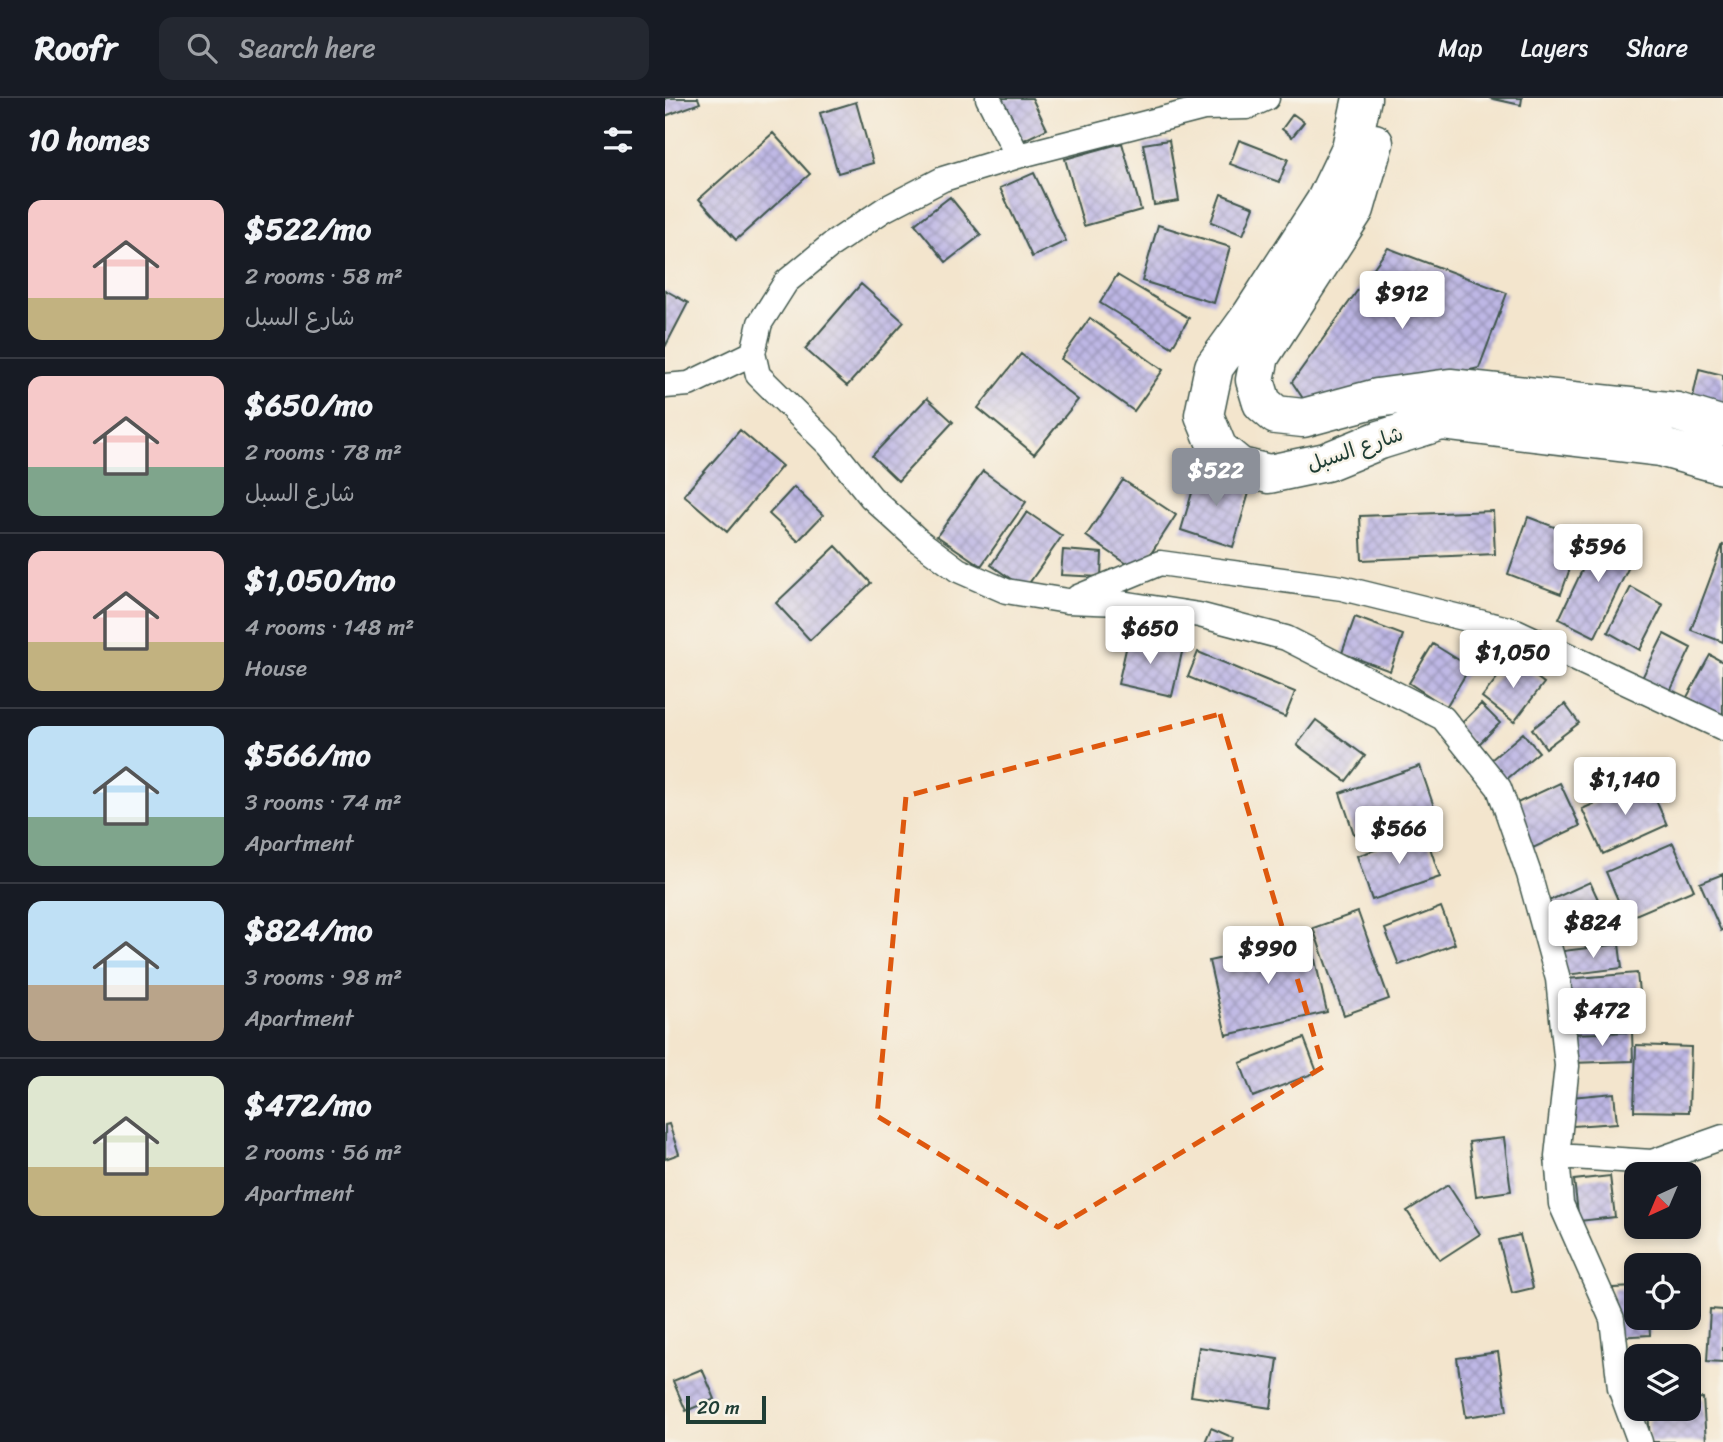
<!DOCTYPE html>
<html lang="en">
<head>
<meta charset="utf-8">
<style>
  body { margin:0; font-family:Sriracha,"Playpen Sans Arabic",sans-serif; background:#242831; color:#f1f3f6; height:100vh; display:flex; flex-direction:column; font-size:26px; white-space:nowrap }
  * { box-sizing:border-box; margin:0 }
  p { font-size:23px; color:#9ea1a6 }
  .icon { flex:none; width:38px; height:38px; fill:none; stroke:currentColor; stroke-width:2; stroke-linecap:round; stroke-linejoin:round }
  .map { position:relative; flex:1; overflow:hidden }
  .drawer { display:flex; flex-direction:column; background:#171b24; width:665px }
  .drawer>* { flex:none }
  .needle { width:46px; rotate:224deg }
  .tools { position:absolute; left:959px; top:1064px; display:grid; gap:14px }
  .tools a { display:grid; place-items:center; width:77px; height:77px; border-radius:14px; background:#171b24; box-shadow:0 4px 10px #0003; font-size:35px }
  .scale { position:absolute; left:21px; bottom:18px; width:80px; box-sizing:border-box; padding-left:7px; border:4px solid #1f3d34; border-top:0; font-size:19px; line-height:24px; white-space:nowrap; color:#1f3d34; -webkit-text-stroke:5px #f7f3e8; paint-order:stroke }
  .price { position:absolute; translate:-50% -60px; padding:0 16px; border-radius:7px; background:#fff; color:#222; font-size:23px; line-height:46px; filter:drop-shadow(0 2px 4px #0008) }
  .price::after { content:''; position:absolute; left:50%; top:42px; width:21px; height:16px; margin-left:-10px; background:inherit; clip-path:polygon(0 0,100% 0,50% 100%) }
  .price.on { background:#8c9099; color:#fff }
  ul { padding:0; list-style:none }
  li { display:flex; align-items:center; gap:21px; height:175px; padding:0 28px }
  li+li { border-top:2px solid #363941 }
  li span { display:grid; place-items:center; flex:none; width:196px; height:140px; border-radius:14px; color:#555 }
  li>.icon { margin-inline-start:auto }
  span .icon { width:84px; height:84px; fill:#fffc; stroke-width:1 }
  li b { font-size:30px }
  h2 { display:flex; justify-content:space-between; align-items:center; height:84px; padding:0 28px; font-size:30px }
  header { display:flex; align-items:center; gap:42px; box-sizing:border-box; height:98px; padding:0 35px; background:#171b24; border-bottom:2px solid #363941 }
  header strong { font-size:33px }
  nav { display:flex; gap:38px; margin-inline-start:auto; font-size:24px }
  .search { width:490px; height:63px; background:#242831; display:flex; align-items:center; gap:18px; box-sizing:border-box; padding:0 24px; border-radius:14px; color:#9ea1a6; font-size:26px }
  main { display:flex; flex:1; min-height:0 }
  .map>svg:first-child { display:block }
  .building { fill:url(#building-cross-hatch) }
  .lines { fill:none; stroke-linecap:round; stroke-linejoin:round }
  .street-casing { stroke:#3f564b; stroke-width:27 }
  .primary-casing { stroke:#3f564b; stroke-width:41 }
  .street { stroke:#fff; stroke-width:24 }
  .primary { stroke:#fff; stroke-width:38 }
  .marked { fill:none; stroke:#de580e; stroke-width:5; stroke-dasharray:14 9; stroke-linejoin:round }
  .labels { text-anchor:middle; stroke-width:5; stroke-linejoin:round; paint-order:stroke }
  .street-label { font-size:21px; fill:#1f3d34; stroke:#f7f3e8 }
</style>
</head>
<body>
<header>
<strong>Roofr</strong>
<div class="search"><svg class="icon" aria-label="search" viewBox="0 0 24 24"><circle cx="10" cy="10" r="6"/><path d="M15 15l6 6"/></svg>Search here</div>
<nav><a>Map</a><a>Layers</a><a>Share</a></nav>
</header>
<main>
<section class="drawer">
<h2>10 homes<svg class="icon" aria-label="filters" viewBox="0 0 24 24"><path d="M4 7h16M4 17h16"/><circle cx="9" cy="7" r="2"/><circle cx="15" cy="17" r="2"/></svg></h2>
<ul>
<li><span style="background:linear-gradient(#f6c9c9 70%,#c2b280 0)"><svg class="icon" aria-label="home" viewBox="0 0 24 24"><path d="M3 11l9-7 9 7M6 9v11h12V9"/></svg></span><div><b>$522/mo</b><p>2 rooms · 58 m²</p><p>شارع السبل</p></div></li>
<li><span style="background:linear-gradient(#f6c9c9 65%,#7fa58c 0)"><svg class="icon" aria-label="home" viewBox="0 0 24 24"><path d="M3 11l9-7 9 7M6 9v11h12V9"/></svg></span><div><b>$650/mo</b><p>2 rooms · 78 m²</p><p>شارع السبل</p></div></li>
<li><span style="background:linear-gradient(#f6c9c9 65%,#c2b280 0)"><svg class="icon" aria-label="home" viewBox="0 0 24 24"><path d="M3 11l9-7 9 7M6 9v11h12V9"/></svg></span><div><b>$1,050/mo</b><p>4 rooms · 148 m²</p><p>House</p></div></li>
<li><span style="background:linear-gradient(#bfe0f5 65%,#7fa58c 0)"><svg class="icon" aria-label="home" viewBox="0 0 24 24"><path d="M3 11l9-7 9 7M6 9v11h12V9"/></svg></span><div><b>$566/mo</b><p>3 rooms · 74 m²</p><p>Apartment</p></div></li>
<li><span style="background:linear-gradient(#bfe0f5 60%,#b9a48a 0)"><svg class="icon" aria-label="home" viewBox="0 0 24 24"><path d="M3 11l9-7 9 7M6 9v11h12V9"/></svg></span><div><b>$824/mo</b><p>3 rooms · 98 m²</p><p>Apartment</p></div></li>
<li><span style="background:linear-gradient(#dfe7d0 65%,#c2b280 0)"><svg class="icon" aria-label="home" viewBox="0 0 24 24"><path d="M3 11l9-7 9 7M6 9v11h12V9"/></svg></span><div><b>$472/mo</b><p>2 rooms · 56 m²</p><p>Apartment</p></div></li>
</ul>
</section>
<div class="map">
<svg width="1058" height="1344" viewBox="0 0 1058 1344">
  <defs>
    <pattern id="building-cross-hatch" width="8" height="8" patternUnits="userSpaceOnUse" patternTransform="scale(1.75)"><rect width="8" height="8" fill="#beb7e5"/><path d="M0 0l8 8M0 8l8-8" fill="none" stroke="#9a96ba"/></pattern>
  </defs>
  <rect width="100%" height="100%" fill="#f7f3e8"/>
  <filter id="ink" filterUnits="userSpaceOnUse"><feTurbulence type="fractalNoise" baseFrequency=".0143" numOctaves="2"/><feDisplacementMap in="SourceGraphic" scale="14" xChannelSelector="R" yChannelSelector="G"/><feConvolveMatrix kernelMatrix="1 2 1 2 8 2 1 2 1" color-interpolation-filters="sRGB"/></filter>
  <filter id="wash" filterUnits="userSpaceOnUse"><feTurbulence type="fractalNoise" baseFrequency=".00686" numOctaves="4" result="noise"/><feDisplacementMap in="SourceGraphic" scale="28" xChannelSelector="R" yChannelSelector="G"/><feGaussianBlur stdDeviation="1.57" result="paint"/><feColorMatrix in="noise" values="0 0 0 0 0 0 0 0 0 0 0 0 0 0 0 0 0 1.4 0 .05"/><feComposite in="paint" operator="in"/></filter>
  <g filter="url(#wash)">
    <rect width="100%" height="100%" fill="#f3e5cd"/>
    <g id="blocks">
      <path class="building" d="M0 0H33L35 5 0 18Z
        M315 0H367L382 31 340 51Z
        M824 0H857L856 7Z
        M191 4 208 65 173 75 155 15Z
        M628 16 639 24 627 39 617 31Z
        M108 35 145 76 71 142 34 101Z
        M504 42 514 103 489 107 478 46Z
        M574 42 623 61 614 84 565 66Z
        M457 45 476 112 419 128 400 61Z
        M369 75 401 143 367 159 335 90Z
        M556 96 589 109 578 137 546 124Z
        M285 99 316 137 281 164 250 126Z
        M493 127 565 149 549 205 477 183Z
        M723 150 842 195 814 270 643 308 627 284Z
        M452 177 524 220 507 249 435 205Z
        M196 186 239 224 182 288 140 251Z
        M0 192 23 205 0 249Z
        M425 220 498 272 469 313 396 261Z
        M356 256 413 302 369 356 313 310Z
        M1034 271 1058 277V324L1024 317Z
        M262 300 288 324 233 383 207 358Z
        M75 332 117 368 62 434 19 397Z
        M534 371 586 388 568 449 516 432Z
        M318 373 361 404 316 468 272 438Z
        M458 382 511 417 474 474 421 438Z
        M129 389 158 417 133 443 104 416Z
        M828 413 830 456 697 462 695 418Z
        M362 414 397 438 360 491 326 467Z
        M863 419 916 439 896 496 843 476Z
        M935 434 972 452 930 539 894 521Z
        M1058 446V544L1026 532Z
        M171 448 206 485 145 542 111 505Z
        M398 452 437 455 436 479 396 477Z
        M966 489 998 507 975 552 943 534Z
        M690 519 738 537 725 573 677 555Z
        M999 536 1026 550 1002 600 974 586Z
        M464 538 518 550 507 598 453 586Z
        M768 546 805 569 781 609 744 585Z
        M533 554 630 594 620 619 523 579Z
        M1045 557 1058 564V619L1022 599Z
        M847 561 879 585 849 624 817 599Z
        M816 606 835 625 811 649 792 630Z
        M900 606 914 625 881 650 867 631Z
        M651 622 700 658 681 683 632 647Z
        M858 635 874 654 836 686 820 667Z
        M755 668 769 709 689 736 675 695Z
        M982 682 1002 727 938 756 917 711Z
        M895 685 915 728 868 750 848 707Z
        M760 735 775 779 707 802 692 758Z
        M1008 745 1029 792 961 821 941 774Z
        M1058 776V832L1056 833 1035 785Z
        M925 784 943 823 897 843 879 805Z
        M776 809 790 846 734 867 720 831Z
        M693 814 724 901 679 917 648 830Z
        M645 840 662 914 561 937 544 863Z
        M954 846 957 870 901 877 898 853Z
        M972 875 976 914 906 921 902 881Z
        M967 934 968 963 906 965 905 936Z
        M639 940 652 974 588 999 575 965Z
        M971 947 1026 949 1024 1014 969 1013Z
        M949 995 952 1025 908 1028 906 999Z
        M4 1026 14 1056 0 1061V1027Z
        M839 1040 846 1093 811 1098 804 1044Z
        M945 1078 950 1119 914 1123 909 1082Z
        M783 1087 815 1136 775 1162 742 1113Z
        M855 1137 868 1190 847 1195 834 1142Z
        M971 1189V1220H984L985 1237 951 1239 948 1190Z
        M1045 1211 1058 1212V1264L1042 1263Z
        M534 1249 613 1261 606 1310 526 1298Z
        M833 1254 842 1313 801 1319 792 1260Z
        M971 1261V1299L957 1264Z
        M37 1271 50 1301 21 1313 8 1283Z
        M1038 1300 1041 1344H985L983 1311H1024V1301Z
        M546 1330 569 1340 568 1344H540Z"/>
    </g>
  </g>
  <g filter="url(#ink)">
    <use href="#blocks" fill-opacity="0" stroke="#3f564b" stroke-width="2"/>
    <g class="lines">
      <g class="street-casing">
        <path id="street" d="M323 0 353 58
          M602 0 582 9 539 10 353 58 278 81 220 111 166 147 121 184 95 225 88 255 93 277 165 348 206 399 254 443 293 472 341 493 402 503 456 505 534 517 621 540 778 620 834 690 864 776 893 881 902 968 892 1058 896 1106 947 1221 955 1290 975 1344
          M0 288 24 286 88 255
          M413 499 495 465 677 490 851 533 1058 630
          M892 1058 987 1064 1058 1039"/>
      </g>
      <g class="primary-casing">
        <path id="primary" d="M697 0 686 50 660 104 586 218 549 269 539 317 553 351 575 369 604 376 661 364 715 342 776 323 995 349 1058 367
          M709 45 690 111 595 258 590 282 597 305 611 317 638 320 712 300 785 290 1012 314 1058 328"/>
      </g>
      <use href="#street" class="street"/>
      <use href="#primary" class="primary"/>
    </g>
  </g>
  <path class="marked" d="M555 616 658 969 393 1129 212 1018 241 698Z"/>
  <g class="labels">
    <g class="street-label">
      <text transform="translate(690 351) rotate(-19)" y="7">شارع السبل</text>
    </g>
  </g>
</svg>
<div class="tools">
<a><svg class="needle" viewBox="-14 -14 28 28"><path d="M0-13l5 13h-10z" fill="#e53935"/><path d="M0 13l5-13h-10z" fill="#9ea1a6"/></svg></a>
<a><svg class="icon" aria-label="locate" viewBox="0 0 24 24"><circle cx="12" cy="12" r="6"/><path d="M12 2v4M12 18v4M2 12h4M18 12h4"/></svg></a>
<a><svg class="icon" aria-label="layers" viewBox="0 0 24 24"><path d="M12 4l9 5-9 5-9-5zM3 14l9 5 9-5"/></svg></a>
</div>
<div class="scale">20 m</div>
<b class="price" style="left:737px;top:233px">$912</b>
<b class="price on" style="left:551px;top:410px">$522</b>
<b class="price" style="left:933px;top:486px">$596</b>
<b class="price" style="left:485px;top:568px">$650</b>
<b class="price" style="left:848px;top:592px">$1,050</b>
<b class="price" style="left:960px;top:719px">$1,140</b>
<b class="price" style="left:734px;top:768px">$566</b>
<b class="price" style="left:928px;top:862px">$824</b>
<b class="price" style="left:603px;top:888px">$990</b>
<b class="price" style="left:937px;top:950px">$472</b>
</div>
</main>
</body>
</html>
